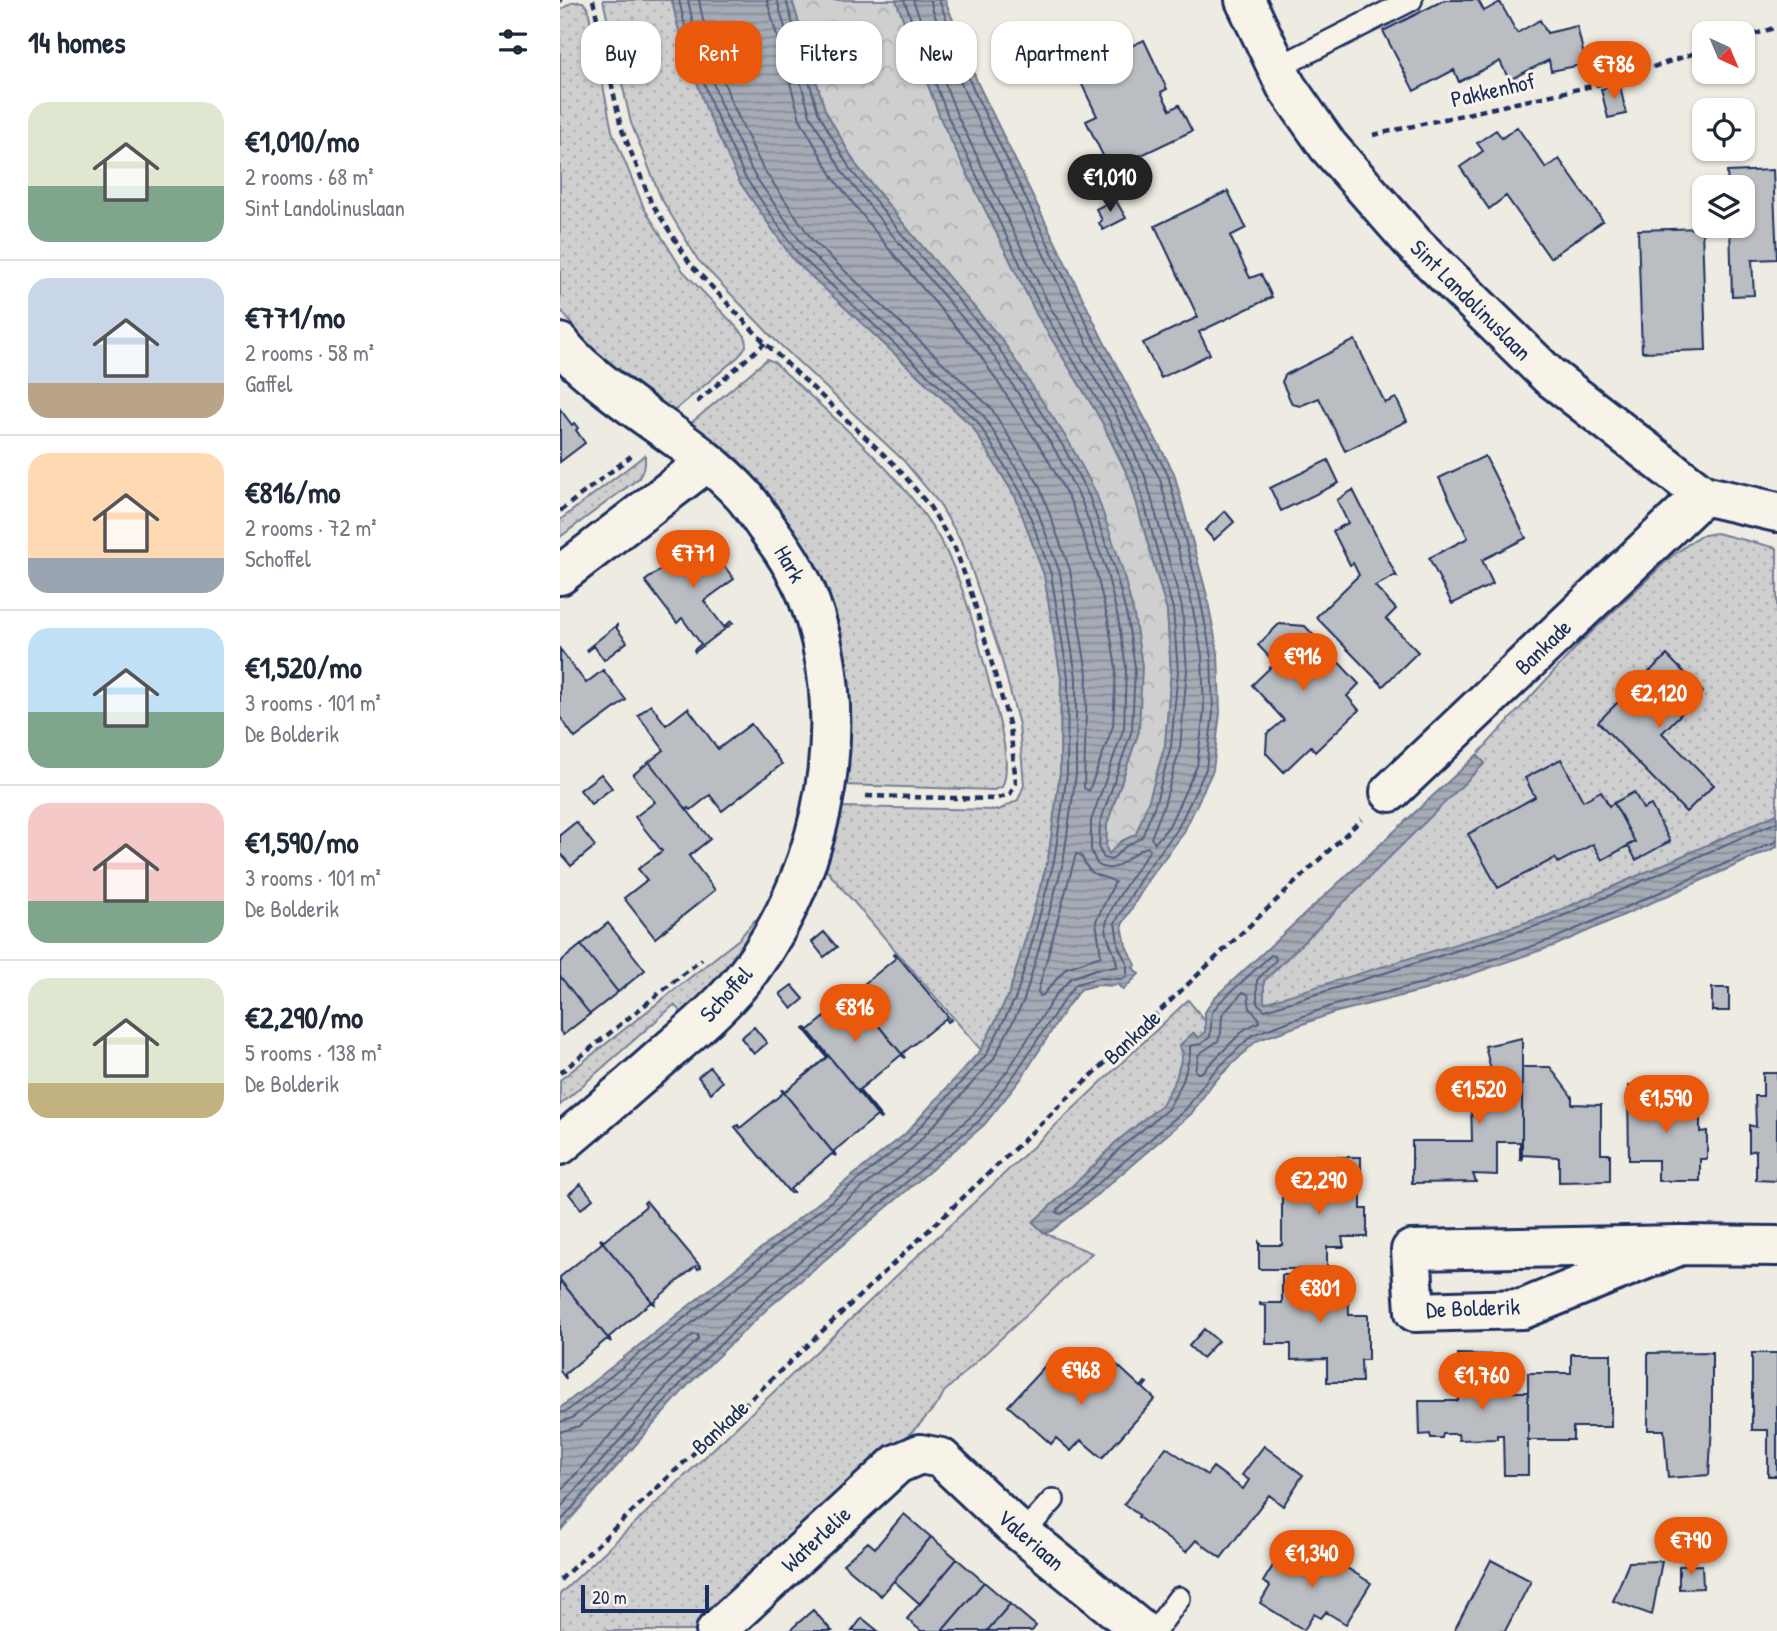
<!DOCTYPE html>
<html lang="en">
<head>
<meta charset="utf-8">
<style>
  body { margin:0; font-family:"Patrick Hand",sans-serif; background:#f6f6f7; color:#1f2937; height:100vh; display:flex; flex-direction:column; font-size:26px; white-space:nowrap }
  * { box-sizing:border-box; margin:0 }
  p { font-size:23px; color:#747a83 }
  .icon { flex:none; width:38px; height:38px; fill:none; stroke:currentColor; stroke-width:2; stroke-linecap:round; stroke-linejoin:round }
  .map { position:relative; flex:1; overflow:hidden }
  .drawer { display:flex; flex-direction:column; background:#fff; width:560px }
  .drawer>* { flex:none }
  .guide { position:absolute; left:21px; top:21px; width:665px; height:63px; display:flex; gap:14px }
  .needle { width:46px; rotate:136deg }
  .tools { position:absolute; left:1132px; top:21px; display:grid; gap:14px }
  .tools a { display:grid; place-items:center; width:63px; height:63px; border-radius:14px; background:#fff; box-shadow:0 2px 5px #0004; font-size:35px }
  .scale { position:absolute; left:21px; bottom:18px; width:128px; box-sizing:border-box; padding-left:7px; border:4px solid #1b2f5e; border-top:0; font-size:19px; line-height:24px; white-space:nowrap; color:#1b2f5e; -webkit-text-stroke:5px #f7f3e8; paint-order:stroke }
  .price { position:absolute; translate:-50% -60px; padding:0 16px; border-radius:24px; background:#ea580c; color:#fff; font-size:23px; line-height:46px; filter:drop-shadow(0 2px 4px #0008) }
  .price::after { content:''; position:absolute; left:50%; top:42px; width:21px; height:16px; margin-left:-10px; background:inherit; clip-path:polygon(0 0,100% 0,50% 100%) }
  .price.current { background:#222; color:#fff }
  ul { padding:0; list-style:none }
  li { display:flex; align-items:center; gap:21px; height:175px; padding:0 28px }
  li+li { border-top:2px solid #e0e1e3 }
  li span { display:grid; place-items:center; flex:none; width:196px; height:140px; border-radius:21px; color:#555 }
  li>.icon { margin-inline-start:auto }
  span .icon { width:84px; height:84px; fill:#fffc; stroke-width:1 }
  li b { font-size:30px }
  h2 { display:flex; justify-content:space-between; align-items:center; height:84px; padding:0 28px; font-size:30px }
  .tag { padding:0 24px; border-radius:21px; background:#fff; box-shadow:0 2px 5px #0004; font-size:24px; line-height:63px }
  .tag.current { background:#ea580c; color:#fff }
  main { display:flex; flex:1; min-height:0 }
  .map>svg:first-child { display:block }
  .grass { fill:url(#grass-dots); stroke:#757f96; stroke-width:2 }
  .forest { fill:url(#forest-crowns); stroke:#757f96; stroke-width:2 }
  .water { fill:url(#water-rules); stroke:#6e7992; stroke-width:2 }
  .lines { fill:none; stroke-linecap:round; stroke-linejoin:round }
  .shore { stroke:#536181; stroke-width:2 }
  .building { fill:#babdc2; stroke:#1b2f5e; stroke-width:2 }
  .lane-casing { stroke:#1b2f5e; stroke-width:26 }
  .street-casing { stroke:#1b2f5e; stroke-width:44 }
  .path { stroke:#1b2f5e; stroke-width:4.5; stroke-dasharray:7 5; stroke-linecap:butt }
  .lane { stroke:#f7f3e8; stroke-width:21 }
  .street { stroke:#f7f3e8; stroke-width:38 }
  .labels { text-anchor:middle; stroke-width:6; stroke-linejoin:round; paint-order:stroke }
  .street-label { font-size:23px; fill:#1b2f5e; stroke:#f7f3e8 }
</style>
</head>
<body>
<main>
<section class="drawer">
<h2>14 homes<svg class="icon" aria-label="filters" viewBox="0 0 24 24"><path d="M4 7h16M4 17h16"/><circle cx="9" cy="7" r="2"/><circle cx="15" cy="17" r="2"/></svg></h2>
<ul>
<li><span style="background:linear-gradient(#dfe7d0 60%,#7fa58c 0)"><svg class="icon" aria-label="home" viewBox="0 0 24 24"><path d="M3 11l9-7 9 7M6 9v11h12V9"/></svg></span><div><b>€1,010/mo</b><p>2 rooms · 68 m²</p><p>Sint Landolinuslaan</p></div></li>
<li><span style="background:linear-gradient(#c9d6e8 75%,#b9a48a 0)"><svg class="icon" aria-label="home" viewBox="0 0 24 24"><path d="M3 11l9-7 9 7M6 9v11h12V9"/></svg></span><div><b>€771/mo</b><p>2 rooms · 58 m²</p><p>Gaffel</p></div></li>
<li><span style="background:linear-gradient(#ffd9b3 75%,#9aa5b1 0)"><svg class="icon" aria-label="home" viewBox="0 0 24 24"><path d="M3 11l9-7 9 7M6 9v11h12V9"/></svg></span><div><b>€816/mo</b><p>2 rooms · 72 m²</p><p>Schoffel</p></div></li>
<li><span style="background:linear-gradient(#bfe0f5 60%,#7fa58c 0)"><svg class="icon" aria-label="home" viewBox="0 0 24 24"><path d="M3 11l9-7 9 7M6 9v11h12V9"/></svg></span><div><b>€1,520/mo</b><p>3 rooms · 101 m²</p><p>De Bolderik</p></div></li>
<li><span style="background:linear-gradient(#f6c9c9 70%,#7fa58c 0)"><svg class="icon" aria-label="home" viewBox="0 0 24 24"><path d="M3 11l9-7 9 7M6 9v11h12V9"/></svg></span><div><b>€1,590/mo</b><p>3 rooms · 101 m²</p><p>De Bolderik</p></div></li>
<li><span style="background:linear-gradient(#dfe7d0 75%,#c2b280 0)"><svg class="icon" aria-label="home" viewBox="0 0 24 24"><path d="M3 11l9-7 9 7M6 9v11h12V9"/></svg></span><div><b>€2,290/mo</b><p>5 rooms · 138 m²</p><p>De Bolderik</p></div></li>
</ul>
</section>
<div class="map">
<svg width="1217" height="1631" viewBox="0 0 1217 1631">
  <defs>
    <pattern id="grass-dots" width="8" height="8" patternUnits="userSpaceOnUse" patternTransform="scale(1.75)"><rect width="8" height="8" fill="#cfcfcf"/><path d="M2 2h.1M6 6h.1" fill="none" stroke="#b1b2b4" stroke-width="1.8" stroke-linecap="round"/></pattern>
    <pattern id="forest-crowns" width="20" height="18" patternUnits="userSpaceOnUse" patternTransform="scale(1.75)"><rect width="20" height="18" fill="#cfcfcf"/><path d="M2 6a3 3 0 1 1 6 0M12 15a3 3 0 1 1 6 0" fill="none" stroke="#b1b2b4"/></pattern>
    <pattern id="water-rules" width="6" height="5" patternUnits="userSpaceOnUse" patternTransform="scale(1.75)"><rect width="6" height="5" fill="#a6abb5"/><path d="M0 2.5h6" fill="none" stroke="#868c96"/></pattern>
  </defs>
  <rect width="100%" height="100%" fill="#eeebe2"/>
  <filter id="ink" filterUnits="userSpaceOnUse"><feTurbulence type="fractalNoise" baseFrequency=".0143" numOctaves="2"/><feDisplacementMap in="SourceGraphic" scale="14" xChannelSelector="R" yChannelSelector="G"/><feConvolveMatrix kernelMatrix="1 2 1 2 8 2 1 2 1" color-interpolation-filters="sRGB"/></filter>
  <g filter="url(#ink)">
    <path class="grass" d="M43 0H112L118 27 179 181 233 259 412 426 456 498 484 575 501 678 500 773 488 860 469 927 449 994 421 1050 262 865 281 807 439 810 458 800 464 785 459 725 441 657 403 544 378 502 344 461 212 337 138 260 101 198 71 123Z
      M13 2H23L28 9 52 131 84 208 123 271 185 336 186 346 179 356 114 411 71 382 27 344 0 309V10Z
      M207 359 214 362C272 418 350 478 386 551 408 595 419 646 432 693 438 716 453 766 442 787L434 790 284 785 290 731 286 688 231 529 199 483 130 424Z
      M85 455V465L79 478 0 537V520Z
      M1156 533 1217 548V814L987 916 704 1004V981L924 763 917 755 1022 641 1112 556 1139 536Z
      M195 920 199 922C177 956 154 987 123 1014L114 1005 0 1105V1080L179 939Z
      M628 1000 646 1022 645 1032 638 1038 634 1033 619 1046 623 1053 616 1079 602 1105 555 1143 536 1164 473 1222 484 1233 532 1253 384 1392 379 1402 360 1424 134 1631H0V1594Z"/>
    <path class="forest" d="M232 0H336L382 122 477 315 540 418 570 480 607 611 611 671 605 745 589 800 576 834 560 842 549 855 546 848 547 824 579 731 468 382 442 340 350 232 296 165 265 110Z"/>
    <path class="water" d="M112 0H232L265 110 296 165 350 232 442 340 509 442 536 493 561 565 574 615 582 666 579 731 547 824 546 848 549 854 560 842 576 834 589 800 605 745 611 671 607 611 570 480 540 418 477 315 382 122 336 0H385L419 86 543 340 614 473 646 592 658 653 660 713 653 770 623 834 590 877 562 925 566 946 576 965 573 968 579 974 563 990 557 984 554 986 539 985 521 989 508 1005 461 1079 424 1125 208 1308 128 1385 0 1531V1408L344 1135 421 1050 449 994 469 927 488 860 500 773 501 678 484 575 456 498 412 426 233 259 179 181 146 109 118 27Z
      M917 755 925 763 704 981V1003L987 916 1217 814V847L996 945 865 990 773 1013 696 1041 653 1083 631 1114 532 1199 491 1231 484 1233 473 1222 536 1164 555 1143 602 1105 616 1079 623 1053 619 1046 633 1033 638 1038 645 1032V1012L654 998Z"/>
    <g class="lines">
      <path class="shore" d="M139 0 143 20 170 99 202 167 253 241 431 408 479 485 510 570 527 674 524 788 529 791 553 726 556 668 548 620 536 572 512 504 486 456 420 355 329 249 274 179 240 119 207 0
        M226 0 258 112 290 169 344 237 436 344 503 446 529 496 554 567 567 617 575 667 572 730 540 823 539 849 544 858 551 860 565 847 582 837 596 802 611 746 618 671 613 609 577 477 546 414 483 311 389 119 344 0
        M353 0 397 115 490 307 554 410 585 476 622 607 627 670 620 748 604 805 591 838 595 843 609 826 637 766 644 712 642 655 630 595 600 479 529 347 405 93 372 8 371 0
        M1217 822 989 922 705 1010 697 1003V980L716 960 715 956 711 955 659 1003 652 1013 650 1037 641 1044 630 1046V1055L623 1081 608 1109 560 1148 541 1169 498 1209 497 1213 502 1214 626 1109 648 1078 692 1035 771 1006 863 983 993 939 1217 841
        M516 854 521 855C532 881 537 872 555 882L536 921 541 956 506 968 483 995 480 996 478 991Z
        M683 992 688 994 690 1009 699 1018V1022L685 1029 641 1073H637L635 1070 639 1054 658 1041 661 1033 662 1015Z
        M0 1413 7 1411 348 1140 426 1055 456 997 476 929 494 861 507 774 508 677 491 574 462 494 417 421 238 254 185 177 152 106 125 26 119 0
        M0 1422 12 1418 354 1147 433 1060 464 1000 484 931 503 863 516 774V677L500 573 470 490 423 415 245 248 193 173 160 103 133 23 128 0
        M0 1432 19 1426 133 1335H138V1340L109 1368 0 1492
        M0 1508 117 1375 197 1297 413 1115 448 1070 495 996 511 978 536 969 557 967C557 954 546 941 546 926 546 910 580 865 590 850L588 847C569 850 558 879 537 864L531 850V821L564 728 566 667 558 618 546 569 521 500 495 450 429 349 338 242 283 173 250 115 217 0
        M0 1522 123 1381 203 1303 419 1121 455 1074 503 1001 516 984 538 978 563 979 567 976V963L559 948 555 923 584 873 617 830 646 769 653 713 651 654 639 593 608 475 536 343 413 89 379 0"/>
    </g>
    <path class="building" d="M884 0H918L924 11 940 2 957 33 980 20 987 33 1017 26 1026 64 991 71 989 60 949 80 940 61 899 82 894 70 854 91 823 31Z
      M584 40 607 89 601 92 610 110 619 105 632 131 550 170 526 121 537 116 516 72Z
      M1060 85 1066 114 1048 118 1041 89Z
      M957 127 986 168 999 159 1043 221 990 258 946 196 929 209 900 167 923 151 917 143 936 130 942 138Z
      M1213 170 1217 259 1192 260 1194 295 1172 296 1170 226H1183V187H1168L1167 172Z
      M668 191 686 228 670 236 690 278 701 274 712 297 639 332 650 354 601 378 583 343 638 317 595 226Z
      M555 199 566 218 543 230 539 223 542 220 536 209Z
      M1142 228 1146 350 1082 352 1078 230Z
      M795 340 825 403 836 398 847 421 785 451 759 398 740 406 732 404 722 382 725 375Z
      M0 409 12 425 14 423 18 428 16 430 25 443 0 462Z
      M925 456 966 538 922 560 933 584 892 604 869 558 908 538 879 478Z
      M768 460 779 483 721 511 710 488Z
      M793 490 837 577 834 576 815 586 836 609 826 619 858 652 823 686 756 617 799 575 793 563 790 565 773 531 788 523 777 500Z
      M665 511 674 522 654 540 645 530Z
      M143 538 174 579 144 601 164 627 171 621 173 623 135 652 134 650 141 644 122 618 117 623 85 581Z
      M719 624 745 626 799 684 787 696 799 710 755 752 751 746 724 772 706 753 707 734 724 720 692 685 715 663 698 645Z
      M57 625V629L67 642 44 660 34 646 28 651 27 649Z
      M0 649 26 683 43 670 66 700 15 738 0 717Z
      M1107 655 1143 692 1102 733 1154 785 1126 812 1038 722 1063 697 1057 692 1064 685 1070 690Z
      M91 705 106 725 128 708 158 749 191 724 222 764 162 811 150 795 131 810 129 808 127 810 89 762 104 750 78 715Z
      M1001 759 1023 801 1041 791 1049 806 1054 803 1075 842 1042 860 1033 844 998 863 995 858 938 888 908 834 975 797 965 778Z
      M89 762 150 839 129 856 155 890 95 938 64 898 87 880 78 869 102 851 75 817 95 802 73 775Z
      M41 774 52 788 31 804 20 790Z
      M1074 792 1083 809 1091 805 1110 841 1076 860 1068 845 1075 842 1054 803Z
      M16 822 35 846 11 866 0 853V835Z
      M48 923 85 970 58 992 21 945Z
      M264 932 277 947 264 957 252 942Z
      M21 945 58 992 30 1014 0 976V962Z
      M335 953 391 1020 388 1022 386 1018 343 1053 345 1058 290 991 293 993 336 958 333 955Z
      M0 976 30 1014 3 1035 0 1031Z
      M232 985 244 999 232 1009 220 994Z
      M1152 988H1169V1011H1152Z
      M290 991 345 1058 341 1055 299 1090 322 1118 320 1119 246 1028 249 1030 292 995Z
      M194 1027 207 1043 194 1054 181 1038Z
      M246 1028 320 1119 317 1116 274 1151 276 1156 221 1089 225 1092 267 1057 244 1029Z
      M962 1038V1160H960V1142H937V1175L913 1174 916 1182 852 1183V1141H912L911 1097 937 1095 925 1046Z
      M150 1067 162 1082 151 1093 138 1077Z
      M962 1067H990L1012 1097V1104L1041 1105V1154H1050V1181L999 1182V1157L962 1155Z
      M1203 1073H1217V1181L1196 1180V1150L1189 1152V1125L1196 1127 1195 1096H1203Z
      M1068 1086H1099V1104H1140V1132L1147 1131V1159H1140V1181H1098V1160H1069Z
      M221 1089 276 1156 272 1154 230 1189 233 1192 230 1193 175 1127 178 1125 180 1128 223 1093Z
      M755 1157H801V1209H807V1237H782L784 1247H767V1269H699V1242L701 1245H722V1190H754Z
      M21 1184 33 1199 21 1209 9 1194Z
      M86 1201 141 1267 138 1269 136 1266 94 1301 95 1305 40 1239 44 1241 86 1206 84 1203Z
      M40 1239 95 1305 91 1302 49 1337 51 1342 0 1280V1277L42 1243Z
      M722 1275H788L789 1315H808V1360H801L802 1382H767V1359L731 1360V1344H706V1306L700 1305V1303H722Z
      M0 1280 51 1342 47 1339 5 1374 6 1379 0 1371Z
      M644 1329 658 1341 642 1358 629 1346Z
      M1152 1352V1426L1149 1475 1108 1478 1104 1430H1088V1353Z
      M1192 1353H1217V1476H1208V1430H1192Z
      M496 1354 535 1390 557 1365 581 1387 585 1382 587 1383 583 1388 595 1399 542 1458 521 1440 511 1451 496 1438 491 1444 448 1406Z
      M898 1354 937 1355V1392H968V1475H944L943 1435H937V1439L899 1440 898 1434H883L882 1438H871L870 1434 860 1435 859 1401H898Z
      M1011 1354H1051V1427H1013V1440H968V1373H1011Z
      M704 1446 743 1475 723 1506 709 1495 661 1558 636 1540 626 1552 578 1517 579 1515 564 1504 606 1447 647 1475 653 1467 683 1489 689 1480 682 1475Z
      M344 1514 371 1537 321 1596 283 1564 308 1542 315 1548Z
      M371 1537 397 1559 360 1604 334 1581Z
      M735 1546 778 1572 782 1565 811 1583 786 1624 766 1612 761 1618 754 1614 744 1630 700 1603 710 1586 703 1582 714 1564 721 1569Z
      M397 1559 424 1582 382 1631H361L347 1619Z
      M931 1560 971 1581 945 1631H894Z
      M1102 1561 1092 1615 1053 1601 1069 1562Z
      M1142 1565 1143 1588 1119 1589V1566Z
      M424 1582 450 1604 427 1631H382Z
      M450 1604 476 1626 472 1631H427Z
      M253 1610 272 1631H229Z
      M302 1618 318 1631H292Z"/>
    <g class="lines">
      <g class="lane-casing">
        <path id="lane" d="M717 68 851 0
          M462 1534 493 1500
          M595 1631 619 1598"/>
      </g>
      <g class="street-casing">
        <path id="street" d="M685 0 726 86 768 146 854 244 989 376 1143 495 1217 512
          M0 343C12 359 27 371 42 383 88 421 143 451 183 495 191 504 198 515 205 525 220 545 236 569 246 592 295 714 267 865 190 970 168 1000 140 1024 112 1048 75 1081 38 1113 0 1145
          M0 575 147 462
          M830 792 1143 495
          M1121 1245 963 1309 855 1312 851 1250 1121 1245 1217 1246
          M156 1631 337 1464 360 1454 381 1458 452 1525 582 1631"/>
      </g>
      <path class="path" d="M33 0 61 127 91 202 131 265 205 343 337 467 370 507 395 548 414 601 450 727 456 783 450 794 436 799 304 796
        M0 1 2 0
        M1183 38 1217 27
        M813 135 1045 83 1144 50
        M137 402 205 343
        M0 511 71 456
        M0 1073 142 959
        M0 1580 802 819"/>
      <use href="#lane" class="lane"/>
      <use href="#street" class="street"/>
    </g>
  </g>
  <g class="labels">
    <g class="street-label">
      <text transform="translate(933 90) rotate(-13)" y="8">Pakkenhof</text>
      <text transform="translate(911 300) rotate(45)" y="8">Sint Landolinuslaan</text>
      <text transform="translate(230 564) rotate(60)" y="8">Hark</text>
      <text transform="translate(983 647) rotate(-44)" y="8">Bankade</text>
      <text transform="translate(166 994) rotate(-48)" y="8">Schoffel</text>
      <text transform="translate(572 1037) rotate(-43)" y="8">Bankade</text>
      <text transform="translate(913 1308) rotate(-2)" y="8">De Bolderik</text>
      <text transform="translate(160 1427) rotate(-43)" y="8">Bankade</text>
      <text transform="translate(256 1539) rotate(-43)" y="8">Waterlelie</text>
      <text transform="translate(471 1540) rotate(41)" y="8">Valeriaan</text>
    </g>
  </g>
</svg>
<div class="tools">
<a><svg class="needle" viewBox="-14 -14 28 28"><path d="M0-13l5 13h-10z" fill="#e53935"/><path d="M0 13l5-13h-10z" fill="#747a83"/></svg></a>
<a><svg class="icon" aria-label="locate" viewBox="0 0 24 24"><circle cx="12" cy="12" r="6"/><path d="M12 2v4M12 18v4M2 12h4M18 12h4"/></svg></a>
<a><svg class="icon" aria-label="layers" viewBox="0 0 24 24"><path d="M12 4l9 5-9 5-9-5zM3 14l9 5 9-5"/></svg></a>
</div>
<div class="scale">20 m</div>
<b class="price" style="left:1054px;top:101px">€786</b>
<b class="price current" style="left:550px;top:214px">€1,010</b>
<b class="price" style="left:133px;top:590px">€771</b>
<b class="price" style="left:743px;top:693px">€916</b>
<b class="price" style="left:1099px;top:730px">€2,120</b>
<b class="price" style="left:295px;top:1044px">€816</b>
<b class="price" style="left:919px;top:1126px">€1,520</b>
<b class="price" style="left:1106px;top:1135px">€1,590</b>
<b class="price" style="left:759px;top:1217px">€2,290</b>
<b class="price" style="left:760px;top:1325px">€801</b>
<b class="price" style="left:521px;top:1407px">€968</b>
<b class="price" style="left:922px;top:1412px">€1,760</b>
<b class="price" style="left:1131px;top:1577px">€790</b>
<b class="price" style="left:752px;top:1590px">€1,340</b>
<div class="guide">
<a class="tag">Buy</a>
<a class="tag current">Rent</a>
<a class="tag">Filters</a>
<a class="tag">New</a>
<a class="tag">Apartment</a>
</div>
</div>
</main>
</body>
</html>
